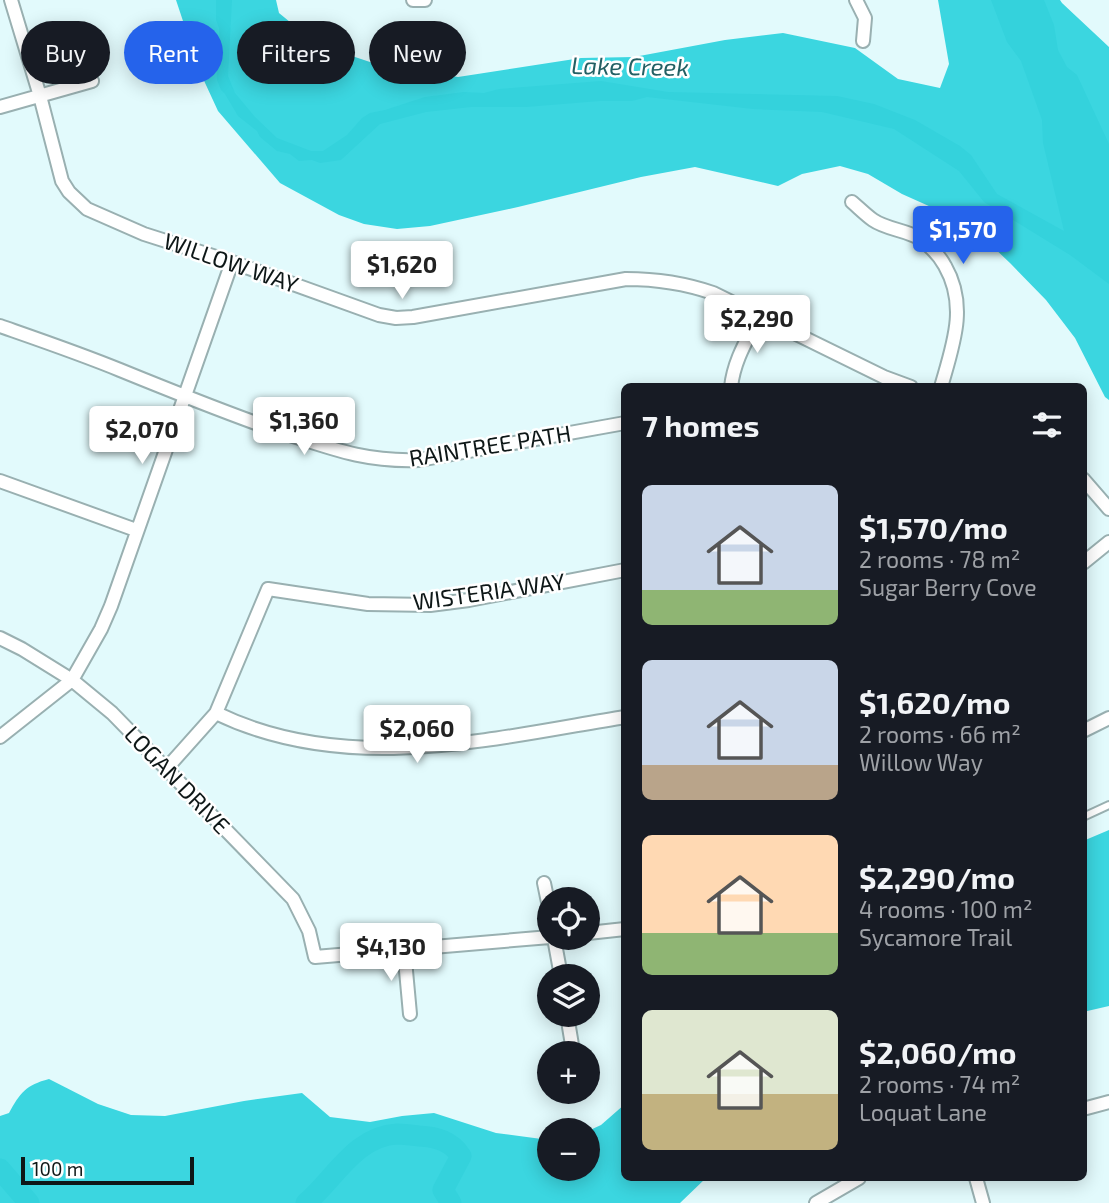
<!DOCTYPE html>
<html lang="en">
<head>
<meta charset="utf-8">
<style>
  body { margin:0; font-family:"Exo 2",sans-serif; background:#242831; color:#f1f3f6; height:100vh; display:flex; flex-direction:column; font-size:26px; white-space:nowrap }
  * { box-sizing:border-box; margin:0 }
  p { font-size:23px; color:#9ea1a6 }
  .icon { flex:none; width:38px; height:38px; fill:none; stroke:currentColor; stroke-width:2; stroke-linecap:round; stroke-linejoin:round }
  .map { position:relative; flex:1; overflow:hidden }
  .details { position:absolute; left:621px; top:383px; width:466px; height:798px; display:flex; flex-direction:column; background:#171b24; border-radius:10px; box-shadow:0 4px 18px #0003 }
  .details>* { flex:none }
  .banner { position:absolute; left:21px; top:21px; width:495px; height:63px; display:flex; gap:14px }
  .controls { position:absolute; left:537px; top:887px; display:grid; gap:14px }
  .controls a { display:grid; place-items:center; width:63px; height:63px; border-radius:50%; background:#171b24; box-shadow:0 4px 18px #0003; font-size:35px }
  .scale { position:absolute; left:21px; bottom:18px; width:173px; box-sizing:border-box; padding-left:7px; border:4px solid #0e1717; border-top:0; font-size:19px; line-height:24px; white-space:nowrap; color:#0e1717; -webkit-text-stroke:5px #fff; paint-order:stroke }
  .price { position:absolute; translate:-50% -60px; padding:0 16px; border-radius:7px; background:#fff; color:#222; font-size:23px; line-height:46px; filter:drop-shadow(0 2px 4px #0008) }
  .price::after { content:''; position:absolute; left:50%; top:42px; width:21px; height:16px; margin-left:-10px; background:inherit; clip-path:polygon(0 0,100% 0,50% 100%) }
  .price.on { background:#2563eb; color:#fff }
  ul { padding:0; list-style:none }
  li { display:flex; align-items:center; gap:21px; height:175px; padding:0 21px }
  li span { display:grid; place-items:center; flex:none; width:196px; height:140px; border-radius:10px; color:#555 }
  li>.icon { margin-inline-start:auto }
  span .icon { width:84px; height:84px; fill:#fffc; stroke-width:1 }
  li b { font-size:30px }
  h2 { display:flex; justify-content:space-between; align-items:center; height:84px; padding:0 21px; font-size:30px }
  .pill { padding:0 24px; border-radius:32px; background:#171b24; box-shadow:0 4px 18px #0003; font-size:24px; line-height:63px }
  .pill.on { background:#2563eb; color:#fff }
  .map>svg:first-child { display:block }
  .forest { fill:#3bd6e0 }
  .water { fill:#34d2dc }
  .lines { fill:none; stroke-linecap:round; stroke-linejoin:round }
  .river { stroke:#34d2dc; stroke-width:21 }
  .service-casing { stroke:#99b0b1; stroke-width:10 }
  .minor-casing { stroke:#99b0b1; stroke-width:16 }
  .service { stroke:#fff; stroke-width:6 }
  .minor { stroke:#fff; stroke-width:12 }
  .labels { text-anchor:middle; stroke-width:5; stroke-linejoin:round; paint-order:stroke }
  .street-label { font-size:23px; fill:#0e1717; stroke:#fff }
  .water-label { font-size:24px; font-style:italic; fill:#236064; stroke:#fff }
</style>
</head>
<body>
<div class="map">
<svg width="1109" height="1203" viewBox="0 0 1109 1203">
  <rect width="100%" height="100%" fill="#e2fafc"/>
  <path class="forest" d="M176 0H276L279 13 296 27 343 53 373 63 458 77 581 58 634 57 725 40 783 33 855 48 898 79 940 88 949 64 938 0H1060L1062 3 1109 47V400L1105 397 1075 338 1046 300 1010 263 969 224 902 194 868 174 840 166 802 174 778 186 695 167 641 177 518 207 430 226 397 229 364 224 339 215 280 183 218 111 200 72Z
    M1109 830V1006L1083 1012V841Z
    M49 1079 98 1104 131 1115 165 1116 244 1101 302 1093 330 1117 370 1122 402 1116 434 1113 496 1133 549 1140 550 1169H588V1131L601 1125 625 1104V1178H706L680 1203H0V1116L9 1113C20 1093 26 1085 49 1079Z"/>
  <path class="water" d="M216 0H232L228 76 235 93 255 117 277 138 311 151H323L347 135 362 118 370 113 385 110 425 97 464 92 484 93 499 89 601 81 668 92 837 96 874 104 915 120 960 146 971 155 997 194 1064 231 1043 143 1042 120 1021 61 1007 42 991 0H1044L1054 25 1058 50 1067 67 1077 75 1109 144V284L1070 255 984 202 959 171 894 129 822 112 753 109 647 97 632 101H600L526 107H471L426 112 380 124 341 160 320 163 312 160 299 161 290 154 277 151 260 137 257 131 238 116 225 94 221 90 217 80 216 53 219 34V28L216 20Z"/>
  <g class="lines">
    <path class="river" d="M0 1169 29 1203
      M306 1203C334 1180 355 1136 397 1134 404 1134 411 1135 419 1136 437 1137 451 1141 461 1156L443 1190 451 1203"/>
    <g class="service-casing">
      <path id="service" d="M1083 817 1109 805"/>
    </g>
    <g class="minor-casing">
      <path id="minor" d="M11 0 40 96 62 181 69 192 87 209 144 234 232 262 379 315 396 318 413 317 626 279C656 279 684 283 713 293L884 377 911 387
        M413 0H425
        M856 0 865 18 863 41
        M0 107 92 81
        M852 202C859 208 866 215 873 220 886 229 905 230 919 238 929 245 939 255 945 266 968 306 953 345 941 387
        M0 326C40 340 81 354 120 370 174 392 228 414 284 433 333 449 366 462 419 460L625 423
        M731 387C734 360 747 340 759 316
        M1083 479 1109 509
        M0 481 136 530
        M1083 563 1109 542
        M0 638 22 649 72 680 112 713 293 899 309 931 315 957 550 937
        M216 713C346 776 490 739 625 717
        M1083 731 1109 718
        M0 737 72 680 101 629 111 606 232 262
        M166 769 216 713 268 589 368 604 430 605 469 600 625 570
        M544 883 550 912
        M588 933 625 929
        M554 938 561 976
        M404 949 410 1014
        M567 1015 573 1051
        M1083 1109 1109 1102
        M976 1178 983 1203
        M816 1203 859 1178"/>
    </g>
    <use href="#service" class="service"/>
    <use href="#minor" class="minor"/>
  </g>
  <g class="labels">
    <g class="street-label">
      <text transform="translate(231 263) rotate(19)" y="8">WILLOW WAY</text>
      <text transform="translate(490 446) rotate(-9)" y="8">RAINTREE PATH</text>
      <text transform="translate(489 592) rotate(-8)" y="8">WISTERIA WAY</text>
      <text transform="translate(177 780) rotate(46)" y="8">LOGAN DRIVE</text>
    </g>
    <g class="water-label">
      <text transform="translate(630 67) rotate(1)" y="8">Lake Creek</text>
    </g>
  </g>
</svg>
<div class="controls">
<a><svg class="icon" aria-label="locate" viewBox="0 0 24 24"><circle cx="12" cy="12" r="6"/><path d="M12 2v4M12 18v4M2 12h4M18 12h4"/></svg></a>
<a><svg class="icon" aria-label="layers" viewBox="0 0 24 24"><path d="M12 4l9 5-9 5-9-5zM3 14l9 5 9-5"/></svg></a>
<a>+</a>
<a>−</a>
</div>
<div class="scale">100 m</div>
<b class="price on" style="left:963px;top:266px">$1,570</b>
<b class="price" style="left:402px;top:301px">$1,620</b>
<b class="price" style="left:757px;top:355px">$2,290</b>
<b class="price" style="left:304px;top:457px">$1,360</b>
<b class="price" style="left:142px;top:466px">$2,070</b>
<b class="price" style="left:417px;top:765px">$2,060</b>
<b class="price" style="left:391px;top:983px">$4,130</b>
<div class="banner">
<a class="pill">Buy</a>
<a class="pill on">Rent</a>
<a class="pill">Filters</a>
<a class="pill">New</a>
</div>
<section class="details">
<h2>7 homes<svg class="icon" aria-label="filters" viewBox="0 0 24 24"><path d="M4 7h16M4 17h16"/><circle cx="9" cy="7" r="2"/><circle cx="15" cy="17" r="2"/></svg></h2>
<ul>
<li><span style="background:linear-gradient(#c9d6e8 75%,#8fb573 0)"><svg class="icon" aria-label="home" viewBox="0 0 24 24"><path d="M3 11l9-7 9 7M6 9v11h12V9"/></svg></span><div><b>$1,570/mo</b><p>2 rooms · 78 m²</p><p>Sugar Berry Cove</p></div></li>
<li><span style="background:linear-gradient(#c9d6e8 75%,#b9a48a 0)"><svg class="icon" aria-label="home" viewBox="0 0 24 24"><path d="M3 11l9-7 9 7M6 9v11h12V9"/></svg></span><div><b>$1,620/mo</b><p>2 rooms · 66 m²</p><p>Willow Way</p></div></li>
<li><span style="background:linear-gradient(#ffd9b3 70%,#8fb573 0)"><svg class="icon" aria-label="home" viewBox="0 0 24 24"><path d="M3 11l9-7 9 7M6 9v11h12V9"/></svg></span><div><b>$2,290/mo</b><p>4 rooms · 100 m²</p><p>Sycamore Trail</p></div></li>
<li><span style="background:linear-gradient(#dfe7d0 60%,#c2b280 0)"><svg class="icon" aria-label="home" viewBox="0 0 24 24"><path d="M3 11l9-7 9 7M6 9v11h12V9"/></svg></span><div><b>$2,060/mo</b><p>2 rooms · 74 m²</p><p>Loquat Lane</p></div></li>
</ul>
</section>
</div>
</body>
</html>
